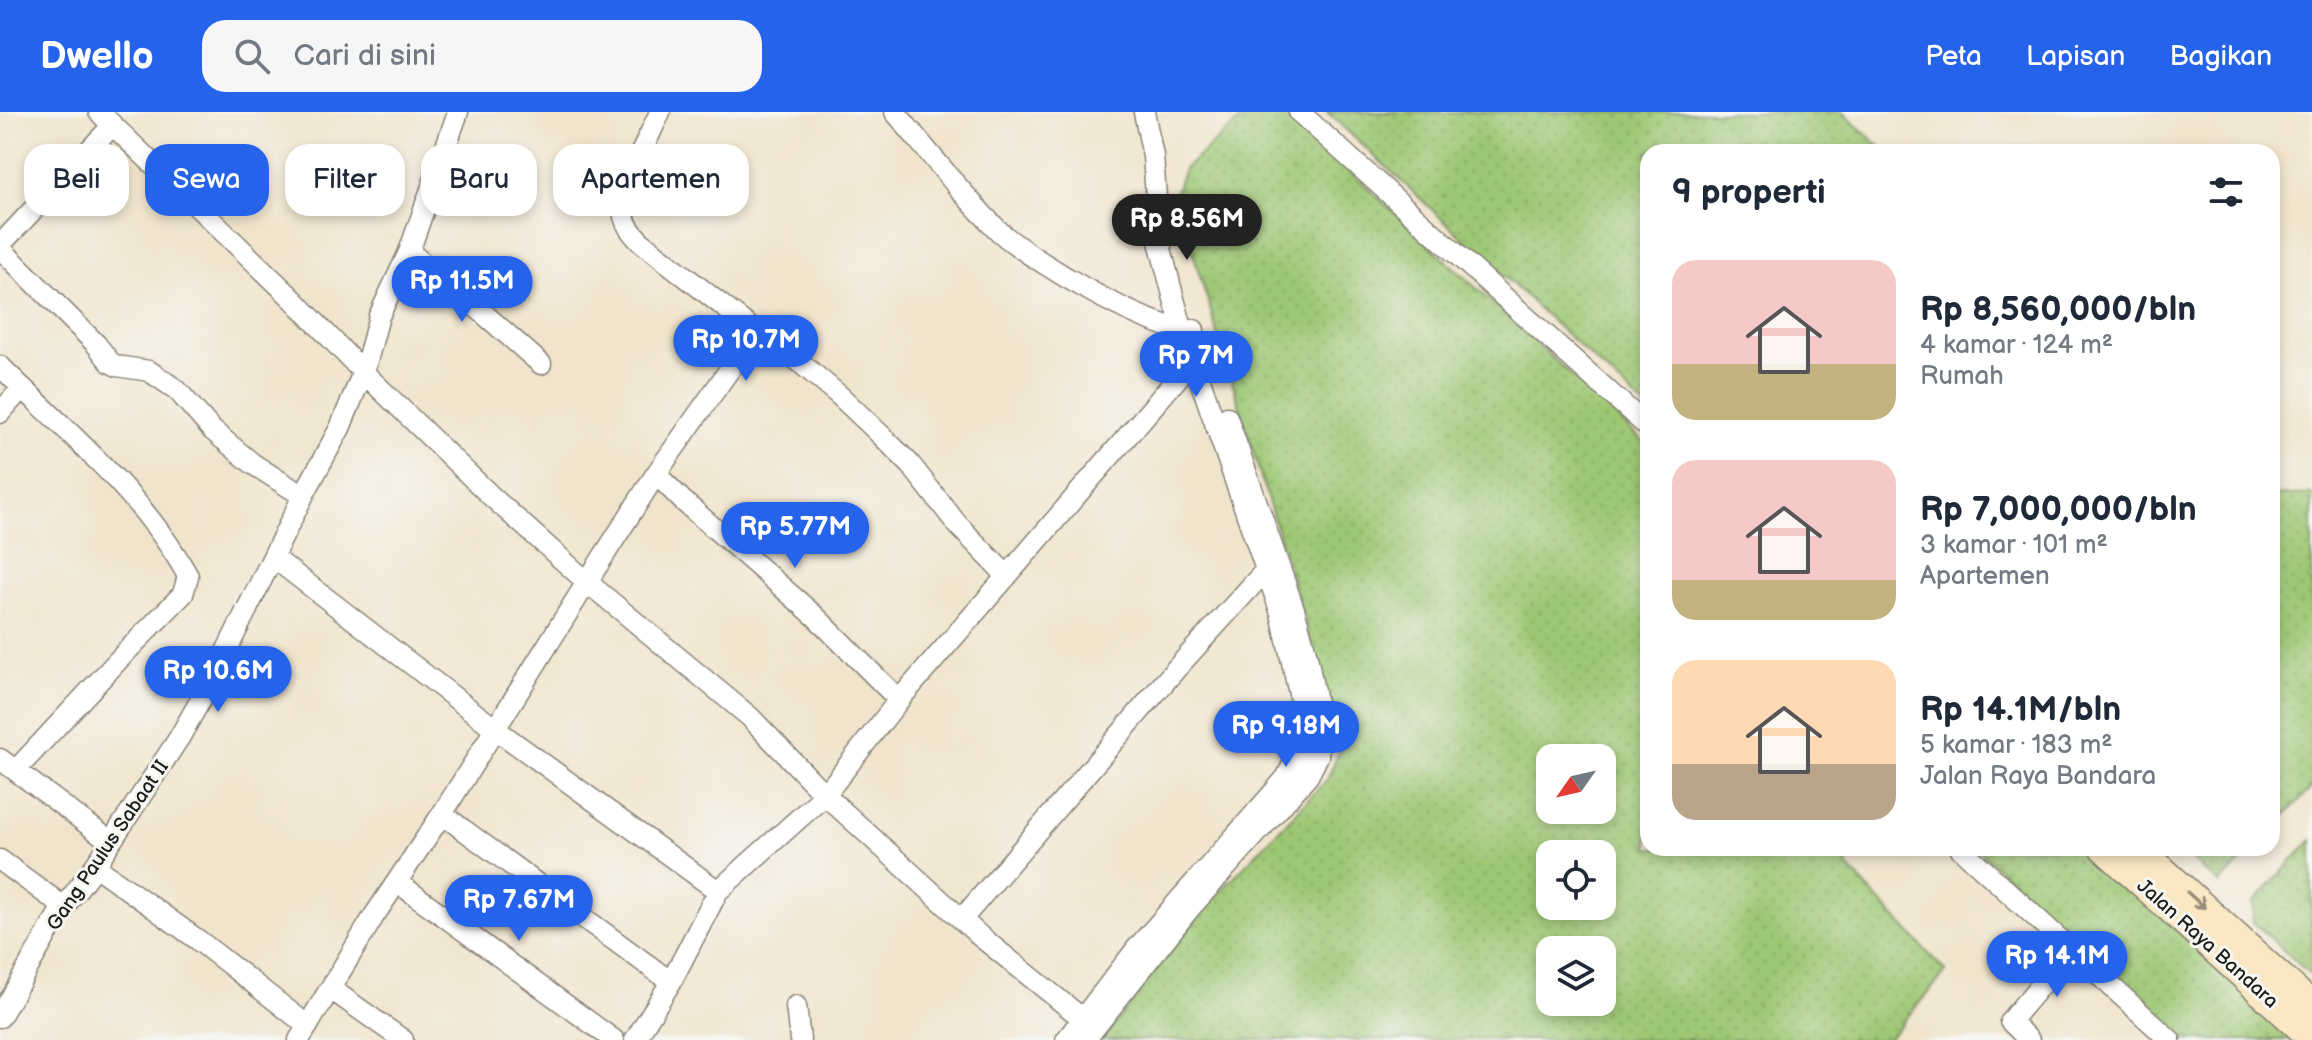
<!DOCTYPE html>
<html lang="id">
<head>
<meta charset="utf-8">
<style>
  body { margin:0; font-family:"Balsamiq Sans",sans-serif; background:#f6f6f7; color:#1f2937; height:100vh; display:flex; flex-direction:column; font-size:30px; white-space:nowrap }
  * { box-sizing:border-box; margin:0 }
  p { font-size:26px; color:#747a83 }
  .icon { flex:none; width:44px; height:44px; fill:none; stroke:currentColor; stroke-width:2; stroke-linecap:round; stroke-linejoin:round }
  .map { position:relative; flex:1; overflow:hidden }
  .panel { position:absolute; left:1640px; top:32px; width:640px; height:712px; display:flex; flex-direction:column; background:#fff; border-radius:24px; box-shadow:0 4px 12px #0003 }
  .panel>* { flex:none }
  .banner { position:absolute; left:24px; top:32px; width:760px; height:72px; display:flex; gap:16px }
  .needle { width:52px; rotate:236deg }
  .controls { position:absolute; left:1536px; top:632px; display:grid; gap:16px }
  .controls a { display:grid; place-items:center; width:80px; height:80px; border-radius:16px; background:#fff; box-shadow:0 4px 12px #0003; font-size:40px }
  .price { position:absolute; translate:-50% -68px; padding:0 18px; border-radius:28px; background:#2563eb; color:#fff; font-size:26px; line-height:52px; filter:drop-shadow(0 2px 4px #0008) }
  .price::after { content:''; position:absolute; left:50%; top:48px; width:24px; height:18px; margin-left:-12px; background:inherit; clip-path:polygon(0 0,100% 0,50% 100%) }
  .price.selected { background:#222; color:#fff }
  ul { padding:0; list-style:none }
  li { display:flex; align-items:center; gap:24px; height:200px; padding:0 32px }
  li span { display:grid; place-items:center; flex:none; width:224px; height:160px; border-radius:24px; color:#555 }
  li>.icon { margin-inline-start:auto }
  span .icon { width:96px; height:96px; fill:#fffc; stroke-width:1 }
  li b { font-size:34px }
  h2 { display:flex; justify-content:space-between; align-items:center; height:96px; padding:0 32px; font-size:34px }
  .chip { padding:0 28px; border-radius:24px; background:#fff; box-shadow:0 4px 12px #0003; font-size:28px; line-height:72px }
  .chip.selected { background:#2563eb; color:#fff }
  header { display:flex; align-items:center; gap:48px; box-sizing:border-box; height:112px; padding:0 40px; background:#2563eb; color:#fff }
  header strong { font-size:38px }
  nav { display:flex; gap:44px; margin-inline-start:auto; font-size:28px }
  .search { width:560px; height:72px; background:#f6f6f7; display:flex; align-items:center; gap:20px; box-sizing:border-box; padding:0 28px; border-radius:24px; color:#747a83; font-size:30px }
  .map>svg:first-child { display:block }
  .grass { fill:url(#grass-dots); stroke:#5c7248; stroke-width:2; fill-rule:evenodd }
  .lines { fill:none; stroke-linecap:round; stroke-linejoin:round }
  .minor-casing { stroke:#868074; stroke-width:23 }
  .secondary-casing { stroke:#868074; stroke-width:31 }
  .minor { stroke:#fff; stroke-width:20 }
  .secondary { stroke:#fae7c3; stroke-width:28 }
  .oneway { stroke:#968c78 }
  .labels { text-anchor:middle; stroke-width:6; stroke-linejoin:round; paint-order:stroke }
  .street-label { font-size:20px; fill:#1c1c1c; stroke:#f6f6f2 }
</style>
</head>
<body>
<header>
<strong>Dwello</strong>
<div class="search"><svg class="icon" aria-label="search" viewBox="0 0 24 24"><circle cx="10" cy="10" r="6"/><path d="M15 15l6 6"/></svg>Cari di sini</div>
<nav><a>Peta</a><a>Lapisan</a><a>Bagikan</a></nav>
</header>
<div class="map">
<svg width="2312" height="928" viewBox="0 0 2312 928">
  <defs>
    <pattern id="grass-dots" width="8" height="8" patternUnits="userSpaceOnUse" patternTransform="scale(2)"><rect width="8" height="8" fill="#9dc773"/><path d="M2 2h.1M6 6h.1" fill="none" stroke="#87aa63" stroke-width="1.8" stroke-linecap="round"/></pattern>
  </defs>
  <rect width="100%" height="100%" fill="#f6f6f2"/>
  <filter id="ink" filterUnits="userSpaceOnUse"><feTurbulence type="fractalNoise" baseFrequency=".0125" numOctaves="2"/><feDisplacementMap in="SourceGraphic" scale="16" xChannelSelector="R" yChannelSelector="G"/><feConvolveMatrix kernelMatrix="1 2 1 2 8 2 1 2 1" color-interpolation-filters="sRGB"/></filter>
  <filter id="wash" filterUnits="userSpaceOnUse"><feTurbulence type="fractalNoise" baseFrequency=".006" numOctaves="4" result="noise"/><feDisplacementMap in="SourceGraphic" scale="32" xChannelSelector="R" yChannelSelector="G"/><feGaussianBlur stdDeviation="1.8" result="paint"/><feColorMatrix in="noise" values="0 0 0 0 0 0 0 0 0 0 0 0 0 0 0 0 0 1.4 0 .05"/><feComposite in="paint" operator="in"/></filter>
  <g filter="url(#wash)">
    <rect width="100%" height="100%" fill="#f1e4cc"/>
    <path class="grass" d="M1249 0H1285L1648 334V736H1861L1846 753 1946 860 1887 928H1102L1206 794 1327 668 1342 633 1175 81 1184 57ZM1550 646H1602V698H1550ZM1550 742H1602V794H1550ZM1550 838H1602V890H1550Z
      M1327 0H1842L1886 40H1648V298Z
      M2312 382V675L2272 717V384Z
      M2312 728V864L2253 810V791Z
      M1976 736H2088L2296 928H2183Z
      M2180 736H2254L2219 772Z"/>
  </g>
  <g filter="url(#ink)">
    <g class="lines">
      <g class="minor-casing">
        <path id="minor" d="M99 0 293 187 363 260 491 384 587 470 656 362 756 220 791 243 840 284 883 325 910 352 957 412 1007 464 899 588 825 683 981 825 1093 915
          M660 0C650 23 623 73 623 96 623 110 631 120 640 129L756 220
          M895 0C929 40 962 83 1000 120 1031 148 1154 222 1194 218
          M1299 0 1648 315
          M0 133 112 14
          M0 136 96 232 110 250 117 254 149 259 177 278 212 318 253 352 303 384
          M409 140 450 172 541 252
          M0 254C66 319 143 382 188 464L183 482 124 542 16 658
          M0 301 22 276
          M656 362 683 389 815 504 899 588
          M274 446 494 616 718 779
          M1007 464 1200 240
          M0 647 110 729
          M442 702 671 870
          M1960 736 2170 928
          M0 748 64 795
          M95 754 198 828 308 914
          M397 770 614 928
          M962 807 1175 558 1265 459
          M331 877 403 928
          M796 894 800 928
          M0 905 58 803 95 754 179 626 213 566 303 384 340 316 366 253 379 204 409 140 458 0
          M299 928 374 804 442 702 587 470 750 605 825 683 718 779 671 870 635 928
          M1066 928 1137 836 1286 666 1300 639 1303 626 1302 595 1281 501 1183 219 1174 187 1155 114 1156 85 1153 44 1144 0
          M1085 928 1190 796 1308 664 1318 644 1319 627 1318 600 1307 544 1294 497 1227 305
          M2029 928 2010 909 2071 837"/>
      </g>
      <g class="secondary-casing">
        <path id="secondary" d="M2104 736 2312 926
          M2138 736 2312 894"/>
      </g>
      <use href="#minor" class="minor"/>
      <use href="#secondary" class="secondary"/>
    </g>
    <defs><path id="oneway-shaft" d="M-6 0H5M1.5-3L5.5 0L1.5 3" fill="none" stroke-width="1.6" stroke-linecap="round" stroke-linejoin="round" transform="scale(2)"/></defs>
    <use class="oneway" href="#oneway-shaft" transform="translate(2196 788) rotate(42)"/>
  </g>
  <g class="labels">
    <g class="street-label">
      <text transform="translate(107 733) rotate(-56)" y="7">Gang Paulus Sabaat II</text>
      <text transform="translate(2208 831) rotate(42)" y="7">Jalan Raya Bandara</text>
    </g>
  </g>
</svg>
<div class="controls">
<a><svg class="needle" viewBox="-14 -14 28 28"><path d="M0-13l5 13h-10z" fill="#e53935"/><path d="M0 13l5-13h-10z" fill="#747a83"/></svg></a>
<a><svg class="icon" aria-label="locate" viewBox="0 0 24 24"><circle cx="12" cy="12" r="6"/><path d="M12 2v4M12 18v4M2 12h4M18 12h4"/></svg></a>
<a><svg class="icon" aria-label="layers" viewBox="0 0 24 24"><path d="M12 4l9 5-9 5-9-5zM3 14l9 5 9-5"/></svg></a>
</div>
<b class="price selected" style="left:1187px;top:150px">Rp 8.56M</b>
<b class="price" style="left:462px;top:212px">Rp 11.5M</b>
<b class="price" style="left:746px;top:271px">Rp 10.7M</b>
<b class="price" style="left:1196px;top:287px">Rp 7M</b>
<b class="price" style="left:795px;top:458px">Rp 5.77M</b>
<b class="price" style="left:218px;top:602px">Rp 10.6M</b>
<b class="price" style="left:1286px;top:657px">Rp 9.18M</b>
<b class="price" style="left:519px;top:831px">Rp 7.67M</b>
<b class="price" style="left:2057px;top:887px">Rp 14.1M</b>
<div class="banner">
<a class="chip">Beli</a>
<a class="chip selected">Sewa</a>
<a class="chip">Filter</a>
<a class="chip">Baru</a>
<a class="chip">Apartemen</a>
</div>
<section class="panel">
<h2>9 properti<svg class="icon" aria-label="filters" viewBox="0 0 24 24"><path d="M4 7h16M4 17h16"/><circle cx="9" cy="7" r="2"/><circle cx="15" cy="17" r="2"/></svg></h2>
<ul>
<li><span style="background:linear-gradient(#f6c9c9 65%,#c2b280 0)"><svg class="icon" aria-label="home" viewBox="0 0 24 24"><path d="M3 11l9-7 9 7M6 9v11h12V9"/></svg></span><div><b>Rp 8,560,000/bln</b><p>4 kamar · 124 m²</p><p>Rumah</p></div></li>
<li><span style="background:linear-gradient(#f6c9c9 75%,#c2b280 0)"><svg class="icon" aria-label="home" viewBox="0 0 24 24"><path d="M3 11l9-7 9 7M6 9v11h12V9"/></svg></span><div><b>Rp 7,000,000/bln</b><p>3 kamar · 101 m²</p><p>Apartemen</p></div></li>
<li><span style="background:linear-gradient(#ffd9b3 65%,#b9a48a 0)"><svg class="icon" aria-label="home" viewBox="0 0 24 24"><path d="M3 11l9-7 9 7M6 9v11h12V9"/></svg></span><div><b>Rp 14.1M/bln</b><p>5 kamar · 183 m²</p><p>Jalan Raya Bandara</p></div></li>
</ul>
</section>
</div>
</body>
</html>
